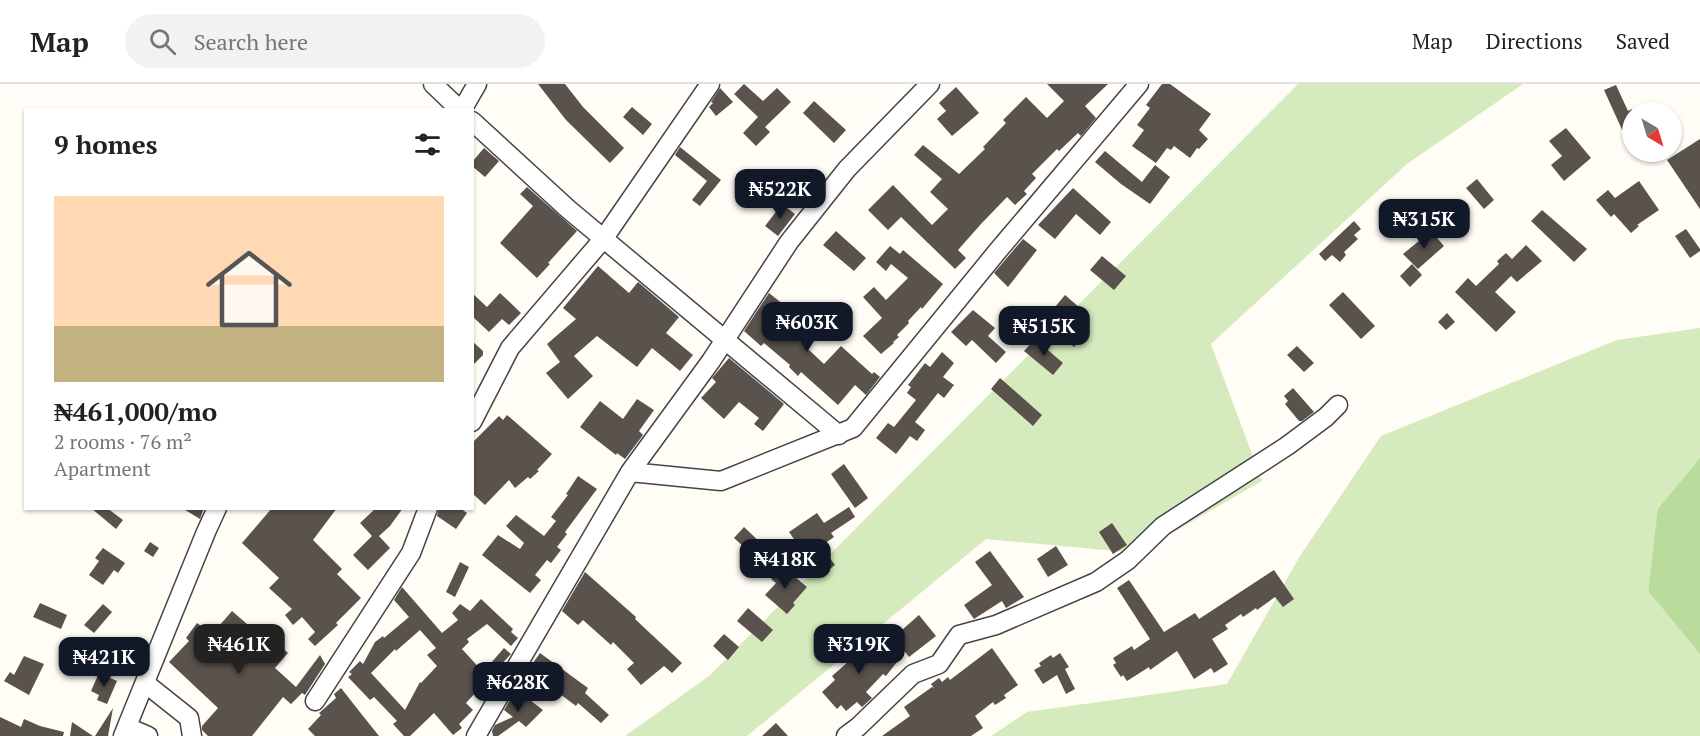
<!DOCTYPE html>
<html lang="en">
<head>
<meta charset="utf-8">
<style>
  body { margin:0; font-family:"PT Serif",serif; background:#f2f2f2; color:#222; height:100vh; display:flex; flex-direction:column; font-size:22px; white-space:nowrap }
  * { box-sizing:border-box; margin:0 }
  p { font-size:20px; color:#767676 }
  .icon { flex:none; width:33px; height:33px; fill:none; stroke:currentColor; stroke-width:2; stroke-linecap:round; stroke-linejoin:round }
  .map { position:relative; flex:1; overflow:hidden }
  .panel { position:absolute; left:24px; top:24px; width:450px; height:402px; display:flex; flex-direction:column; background:#fff; border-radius:0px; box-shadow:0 2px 4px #0004 }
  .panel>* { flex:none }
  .needle { width:39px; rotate:142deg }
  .buttons { position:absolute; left:1622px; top:18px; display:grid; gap:12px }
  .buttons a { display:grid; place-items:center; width:60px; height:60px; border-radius:50%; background:#fff; box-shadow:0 2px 4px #0004; font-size:30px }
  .price { position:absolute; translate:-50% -51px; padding:0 14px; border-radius:12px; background:#111827; color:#fff; font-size:20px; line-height:39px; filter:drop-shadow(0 2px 3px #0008) }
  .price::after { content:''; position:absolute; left:50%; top:36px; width:18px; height:14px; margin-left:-9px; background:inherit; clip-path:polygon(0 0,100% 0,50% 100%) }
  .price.on { background:#222; color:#fff }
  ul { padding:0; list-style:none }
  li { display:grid; align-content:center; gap:12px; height:318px; padding:0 30px }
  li+li { border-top:2px solid #e0e0e0 }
  li span { display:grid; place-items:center; height:186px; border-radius:0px; color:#555 }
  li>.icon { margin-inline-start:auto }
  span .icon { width:108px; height:108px; fill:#fffc; stroke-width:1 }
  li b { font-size:26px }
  h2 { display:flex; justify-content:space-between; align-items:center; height:72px; padding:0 30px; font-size:26px }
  header { display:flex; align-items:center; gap:36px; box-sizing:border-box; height:84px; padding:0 30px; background:#fff; border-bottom:2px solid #e0e0e0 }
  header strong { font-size:28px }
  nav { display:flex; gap:33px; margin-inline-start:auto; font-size:21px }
  .search { width:420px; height:54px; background:#f2f2f2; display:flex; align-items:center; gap:15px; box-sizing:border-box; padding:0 21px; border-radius:33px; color:#767676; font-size:22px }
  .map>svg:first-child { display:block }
  .green { fill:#d5ebbd }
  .forest { fill:#b9dc9c }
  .building { fill:#5a524d; fill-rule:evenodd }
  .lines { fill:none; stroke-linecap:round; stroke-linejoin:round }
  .minor-casing { stroke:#444; stroke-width:21 }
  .minor { stroke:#fff; stroke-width:18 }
</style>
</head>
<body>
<header>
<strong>Map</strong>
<div class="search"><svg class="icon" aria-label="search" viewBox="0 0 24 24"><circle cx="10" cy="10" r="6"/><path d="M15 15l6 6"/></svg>Search here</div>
<nav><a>Map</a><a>Directions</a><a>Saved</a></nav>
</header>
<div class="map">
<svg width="1700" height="652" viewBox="0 0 1700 652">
  <rect width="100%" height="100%" fill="#fffdf5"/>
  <path class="green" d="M1298 0H1523L1407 80 1211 260 1262 397 1137 469 986 455 747 652H625L709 592Z
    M1700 244V374L1659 425 1648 507 1700 570V652H991L1027 628 1227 600 1300 472 1381 352 1617 256Z"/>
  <path class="forest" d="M1700 374V570L1648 507 1658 425Z"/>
  <path class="building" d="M538 0H565L583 23 624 64 610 79 566 36Z
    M744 0 763 17 777 4 791 18 765 43 770 48 756 62 743 49 758 33 734 10Z
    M1047 0H1108L1085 22 1096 34 1081 52 1078 49 1059 67 1057 65 1032 90 1036 94 1024 107 1027 110 1015 121 1007 113 981 140 958 166 966 174 955 185 901 133 888 146 868 126 893 101 932 141 948 125 930 108 942 95 914 71 923 61 959 90 985 65 983 63 1006 39 1003 36 1026 13 1047 34 1064 17Z
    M1162 0H1170L1211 30 1199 46 1208 55 1199 65 1197 64 1190 74 1174 62 1171 66 1167 64 1156 79 1132 62 1144 46 1137 41 1150 24 1146 21Z
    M1616 1 1628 27 1632 25V46L1624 50 1604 6Z
    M956 3 979 29 952 52 937 35 946 27 939 19Z
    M720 4 733 18 716 32 709 23 713 19 711 18Z
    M814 17 846 46 834 59 803 29Z
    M632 23 652 40 643 51 623 33Z
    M1566 44 1591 74 1564 97 1551 81 1562 72 1549 57Z
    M1700 55V125L1667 76Z
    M680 63 721 96 700 122 692 116 707 97 675 71Z
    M484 64 499 77 485 93 472 82V78Z
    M1105 67 1142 98 1155 81 1170 93 1150 120 1121 100 1095 78Z
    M1477 95 1494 116 1484 125 1466 104Z
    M1639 97 1659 126 1637 141 1639 142 1631 149 1614 130 1611 133 1596 116 1608 106 1615 114Z
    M527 103 577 147 548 179 550 180 537 194 500 159 533 122 520 110Z
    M1073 104 1111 138 1100 151 1076 130 1055 155 1038 141Z
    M782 120 795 130 778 152 765 142Z
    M1542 126 1587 165 1574 178 1531 137Z
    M1354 137 1361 145 1354 151 1358 155 1344 168 1346 171 1340 178 1332 171 1325 177 1319 170Z
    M1686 145 1700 165V167L1690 174 1675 152Z
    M836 147 866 174 854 187 823 161Z
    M1431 147 1444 162 1418 185 1403 170Z
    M1023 155 1037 166 1008 203 994 189Z
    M1526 161 1542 177 1517 198 1511 192 1495 208 1516 228 1496 248 1455 208 1468 194 1476 202 1499 180 1497 177 1506 169 1512 175Z
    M890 162 900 170 903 166 943 200 922 225 921 223 908 237 909 239 897 251 899 253 893 258 894 259 881 270 863 252 882 234 863 213 874 203 886 216 908 194 891 180 886 187 876 178Z
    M1102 172 1126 192 1114 206 1090 186Z
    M1412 180 1422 191 1410 203 1400 192Z
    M598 182 629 209 638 198 679 233 666 249 693 271 680 287 652 264 637 283 597 252 574 272 593 292 568 315 546 289 560 278 547 260 576 235 563 224Z
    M1343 208 1375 242 1361 255 1329 221Z
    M472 209 487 223 500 209 521 229 509 241 502 235 489 248 472 232Z
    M769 209 804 237 793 251 824 280 841 262 872 290 874 288 880 293 866 311 855 301 838 321 801 288 798 292 789 283 790 281 764 259 761 262 744 247Z
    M1065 211 1087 230 1076 243 1085 251 1074 263 1057 247 1068 235 1055 223Z
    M973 226 995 244 988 252 1006 268 996 279 972 256 966 262 951 248Z
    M1447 229 1455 238 1446 246 1438 238Z
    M1035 255 1063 279 1053 291 1024 267Z
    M472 257 483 267V271L472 282Z
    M1297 262 1314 279 1304 288 1287 271Z
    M942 268 954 279 943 293 954 301 944 314 938 309 915 338 925 346 917 357 910 352 896 370 876 354 888 339 894 343 916 316 907 309 911 303 908 301 925 279 930 283Z
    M729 274 784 320 763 347 754 340 759 334 739 318 724 335 701 314 716 298 712 294Z
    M1000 294 1042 331 1033 342 991 305Z
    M1293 304 1314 328 1302 337H1299L1285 320 1288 317 1284 312Z
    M637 315 654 326 639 347 643 351 625 375 617 369 616 371 580 343 600 317 623 335Z
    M507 331 552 370 537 386 539 387 530 395 528 393 515 404 509 396 485 421 472 409V359L499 332 503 336Z
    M844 380 868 414 855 424 831 390Z
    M578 392 597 405 565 448 567 450 557 463 561 466 551 479 547 476 535 491 541 496 530 509 482 471 498 451 520 465 524 459 506 442 516 431 544 452 556 437 551 433 568 411 566 410Z
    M849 423 855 433 831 449 834 453 821 462 835 481 820 492 789 448 817 429 824 439Z
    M91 424H107L123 436 116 445Z
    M182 424H204L200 435Z
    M272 424H337L313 456 342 485 337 490 361 514 336 539 338 541 315 562 308 555 315 548 302 533 293 541 285 531 292 525 269 504 279 494 242 459Z
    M376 424H403L390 442 379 452 390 464 368 486 353 471 372 452 360 439Z
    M439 424H460L467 429 456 445 437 432Z
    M1112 439 1127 461 1113 470 1099 448Z
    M744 443 764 462 754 472 734 454Z
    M150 458 159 464 153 473 144 467Z
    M1056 462 1068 481 1048 493 1037 475Z
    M103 464 125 479 118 489 114 486 103 501 89 491 99 477 95 474Z
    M990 467 1024 513 1006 524 1002 517 974 535 964 521 992 501 975 478Z
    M460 478 469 483 455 513 446 508Z
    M782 482 807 503 793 519 795 521 787 530 765 511 776 499 771 495Z
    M1274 486 1294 515 1283 523 1275 513 1257 526 1256 524 1243 533 1241 530 1225 541 1228 545 1212 555 1228 580 1214 589 1211 584 1194 595 1177 567 1150 586 1149 583 1127 597 1123 591 1121 593 1113 581 1116 579 1113 574 1132 562 1134 566 1150 555 1117 504 1129 496 1164 548 1195 529 1199 535Z
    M585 488 636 533 635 535 682 579 672 589 664 582 641 601 627 585 634 579 613 558 611 561 583 536 578 541 562 527Z
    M402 503 442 549 458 536 452 529 460 520 470 527 481 515 513 545 511 548 518 554 511 562 487 540 467 555 469 558 462 565 483 588 504 564 511 570 466 619 473 626 459 640 462 644 453 651 434 629 410 652H404L393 640 397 637 374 613 370 616 348 593 352 590 349 588 360 577 363 580 375 558 383 552 384 554 409 533 394 516ZM420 546 436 564 427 571 437 582 421 599 420 598 405 626 371 589 395 565 396 567Z
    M40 519 67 531 61 545 33 533Z
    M103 520 112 528 94 549 84 541Z
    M748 524 773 546 762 558 737 537Z
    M232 527 254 546 258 543 288 569 275 584 296 603 320 571 325 580 305 611 302 609 291 620 283 613 252 652H208L202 646V642L218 624 169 578 189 557 186 554 197 539 212 550Z
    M919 531 936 552 909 573 894 553Z
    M724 550 739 563 728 576 713 562Z
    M858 550 897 578 886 592 883 590 866 608 872 614 862 623 857 618 846 627 841 621 837 625 822 608 835 596 832 592 856 571 847 564Z
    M992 564 1018 601 1004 611 1006 614 995 621 993 618 975 632 983 644 971 652H882L910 632 904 623 932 603 934 604 931 600 939 594 942 598 948 593 950 596Z
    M540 569 588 604 585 609 609 631 601 639 578 619 576 622 528 586Z
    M1060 569 1069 583 1065 585 1075 605 1066 610 1057 591 1043 600 1034 586 1041 582 1039 579 1051 571 1053 574Z
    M24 572 44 580 29 611 4 597 10 588 14 591Z
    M99 589 117 597 107 620 97 616 99 611 91 607Z
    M341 604 363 632 379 652H315L308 645 321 631 319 629 336 614 334 610Z
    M518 607 543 626 526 643 519 637 498 652H493L492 647 495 641 513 633 504 626 512 613Z
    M113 624 108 652H95Z
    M0 633 21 643 24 635 40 642 64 648 63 652H0Z
    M72 638 93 652H70Z
    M776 639 788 652H762Z"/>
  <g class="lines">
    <g class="minor-casing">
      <path id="minor" d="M433 0 460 26
        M462 26 477 0
        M472 37 568 125 839 351
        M472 338 510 264 604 154 710 0
        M630 388 721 397 853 344 996 169 1139 0
        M145 599 189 634 192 652
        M315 617 411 469 428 424
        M127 643 148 652
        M123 652 206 448 217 424
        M476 652 630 388 711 277 789 158 847 85 930 0
        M846 652 858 643 913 590 939 580 959 551 996 541 1096 498 1128 476 1163 442 1287 362 1326 333 1338 321"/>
    </g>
    <use href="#minor" class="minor"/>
  </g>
</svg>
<div class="buttons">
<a><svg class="needle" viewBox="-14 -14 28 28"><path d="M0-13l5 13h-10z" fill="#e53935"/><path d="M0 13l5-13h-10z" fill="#767676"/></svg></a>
</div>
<b class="price" style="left:780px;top:136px">₦522K</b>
<b class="price" style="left:1424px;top:166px">₦315K</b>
<b class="price" style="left:807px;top:269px">₦603K</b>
<b class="price" style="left:1044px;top:273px">₦515K</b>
<b class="price" style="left:785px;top:506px">₦418K</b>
<b class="price on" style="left:239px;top:591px">₦461K</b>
<b class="price" style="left:859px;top:591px">₦319K</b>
<b class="price" style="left:104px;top:604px">₦421K</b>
<b class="price" style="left:518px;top:629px">₦628K</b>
<section class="panel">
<h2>9 homes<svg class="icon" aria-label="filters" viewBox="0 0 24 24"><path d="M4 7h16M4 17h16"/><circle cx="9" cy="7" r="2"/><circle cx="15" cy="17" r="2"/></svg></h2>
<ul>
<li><span style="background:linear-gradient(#ffd9b3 70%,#c2b280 0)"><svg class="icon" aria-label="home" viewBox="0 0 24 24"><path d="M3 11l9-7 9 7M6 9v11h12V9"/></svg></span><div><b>₦461,000/mo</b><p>2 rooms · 76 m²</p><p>Apartment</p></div></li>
</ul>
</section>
</div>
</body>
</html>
